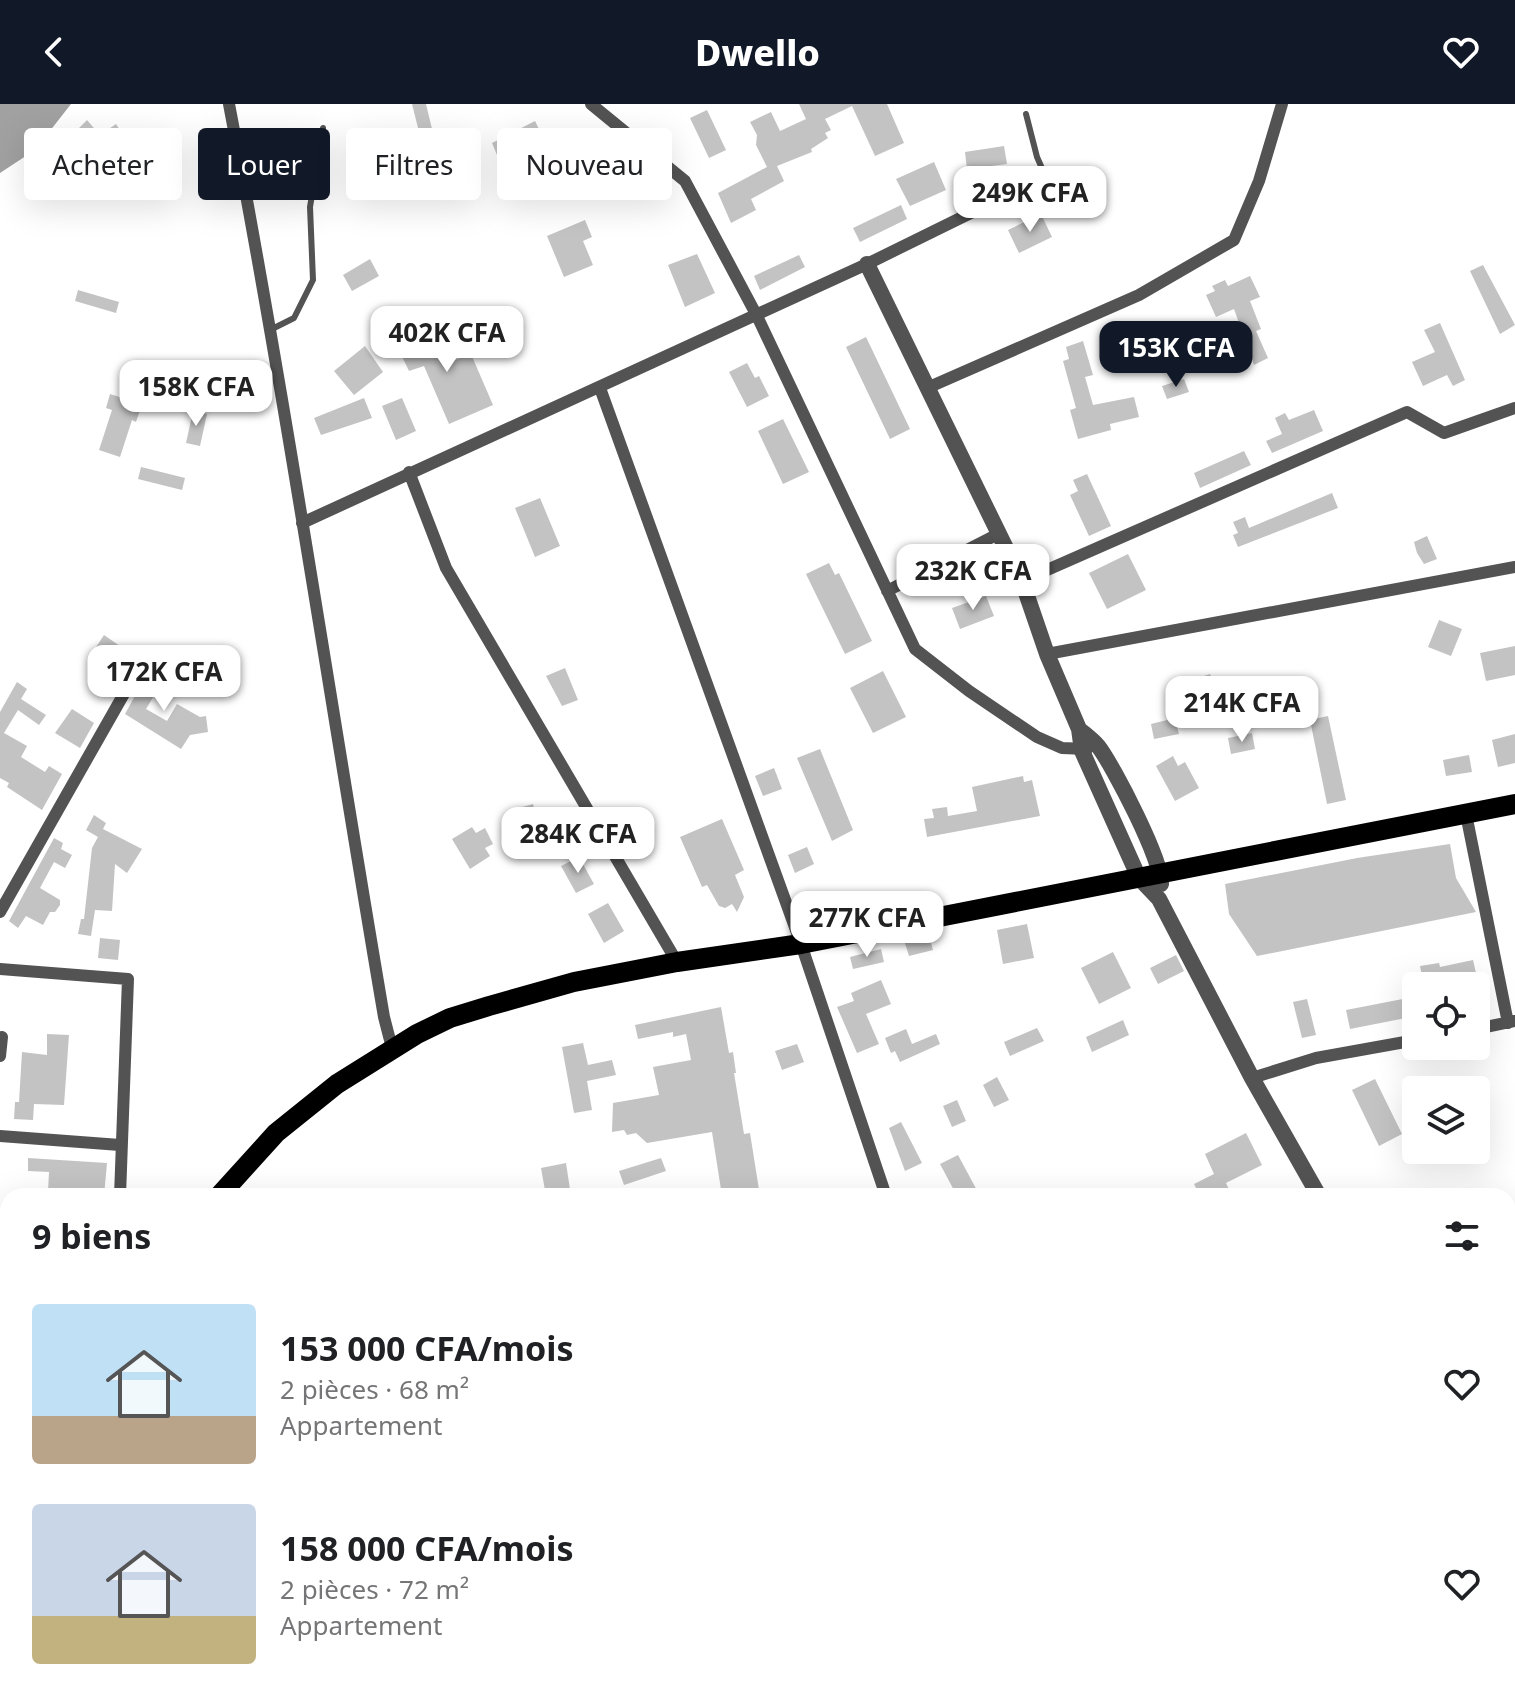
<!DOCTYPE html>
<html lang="fr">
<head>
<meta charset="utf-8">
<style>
  body { margin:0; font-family:"Noto Sans",sans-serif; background:#f6f6f6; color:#202124; height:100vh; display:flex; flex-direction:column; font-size:30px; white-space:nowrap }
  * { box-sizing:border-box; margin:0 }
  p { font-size:26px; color:#757577 }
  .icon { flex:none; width:44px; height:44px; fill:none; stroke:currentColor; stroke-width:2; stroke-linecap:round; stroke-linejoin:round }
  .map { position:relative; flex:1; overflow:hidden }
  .details { position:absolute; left:0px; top:1084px; width:1516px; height:514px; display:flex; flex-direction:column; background:#fff; border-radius:24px 24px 0 0; box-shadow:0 8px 32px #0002 }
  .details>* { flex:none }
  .guide { position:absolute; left:24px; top:24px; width:800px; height:72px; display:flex; gap:16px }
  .controls { position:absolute; left:1402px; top:868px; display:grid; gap:16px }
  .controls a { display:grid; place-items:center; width:88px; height:88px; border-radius:8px; background:#fff; box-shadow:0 8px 32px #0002; font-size:40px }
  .price { position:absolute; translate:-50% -68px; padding:0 18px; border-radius:16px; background:#fff; color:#222; font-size:26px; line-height:52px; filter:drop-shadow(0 2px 4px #0008) }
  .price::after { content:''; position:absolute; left:50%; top:48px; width:24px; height:18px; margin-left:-12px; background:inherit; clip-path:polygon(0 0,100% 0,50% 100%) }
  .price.active { background:#111827; color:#fff }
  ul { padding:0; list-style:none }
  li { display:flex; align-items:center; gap:24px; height:200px; padding:0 32px }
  li span { display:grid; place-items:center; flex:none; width:224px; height:160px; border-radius:8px; color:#555 }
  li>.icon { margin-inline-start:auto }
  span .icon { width:96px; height:96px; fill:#fffc; stroke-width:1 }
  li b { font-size:34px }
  h2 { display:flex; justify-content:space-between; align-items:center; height:96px; padding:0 32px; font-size:34px }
  .pill { padding:0 28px; border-radius:8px; background:#fff; box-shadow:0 8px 32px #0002; font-size:28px; line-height:72px }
  .pill.active { background:#111827; color:#fff }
  header { display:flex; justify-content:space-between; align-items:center; height:104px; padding:0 32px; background:#111827; color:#fff; font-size:36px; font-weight:800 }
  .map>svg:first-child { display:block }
  .water { fill:#a1a1a1 }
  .building { fill:#c3c3c3 }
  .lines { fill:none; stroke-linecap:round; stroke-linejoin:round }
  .service { stroke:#535353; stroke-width:6 }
  .minor { stroke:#535353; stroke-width:12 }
  .tertiary { stroke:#535353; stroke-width:16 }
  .primary { stroke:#000; stroke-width:20 }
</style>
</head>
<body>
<header><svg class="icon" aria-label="back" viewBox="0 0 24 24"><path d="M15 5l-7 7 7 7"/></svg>Dwello<svg class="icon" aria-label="heart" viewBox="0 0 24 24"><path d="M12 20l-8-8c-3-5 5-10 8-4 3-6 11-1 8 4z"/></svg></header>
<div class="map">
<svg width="1515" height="1597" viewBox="0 0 1515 1597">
  <rect width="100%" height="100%" fill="#fff"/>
  <path class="water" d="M0 0H71L35 46 0 69Z"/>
  <path class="building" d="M412 0H426L433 29 420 32Z
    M799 0H887L904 39 875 52 852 2 825 15 831 26 825 29 828 34 811 45 812 48 777 62 784 77 751 95 756 106 731 119 718 89 767 63 756 41 757 31 750 18 771 8 780 27 806 15Z
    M707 6 726 46 709 54 690 14Z
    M87 16 100 31 116 20 122 29 76 63 69 53 90 38 78 25Z
    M535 17 541 29 497 51 492 39Z
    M1004 42 1007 60 967 65 965 48Z
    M384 58 388 71 362 79 359 66Z
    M934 58 946 86 910 102 896 75Z
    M901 101 907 115 860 138 853 124Z
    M1041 110 1052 133 1019 149 1008 126Z
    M585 116 592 133 583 137 593 161 564 173 547 132Z
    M697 150 715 189 685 203 668 161Z
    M799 151 805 163 760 186 754 172Z
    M370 155 379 172 352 187 343 171Z
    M1483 161 1515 221 1500 230 1470 167Z
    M1250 172 1260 193 1250 197 1261 225 1256 227 1268 254 1254 261 1234 205 1216 213 1206 191 1215 187 1212 182 1225 176 1228 182Z
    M78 186 119 198 116 209 75 197Z
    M1440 219 1465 276 1453 282 1447 271 1423 282 1412 258 1435 248 1424 226Z
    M438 220 455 256 471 250 493 301 449 320 424 262 409 267 396 240Z
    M866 233 910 325 890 335 846 243Z
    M1135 236 1140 256 1118 262 1112 241Z
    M1083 237 1093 271 1085 273 1093 301 1134 293 1139 313 1110 320 1111 326 1078 335 1070 306 1076 304 1063 257 1069 255 1066 243Z
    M365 242 383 268 354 291 334 267Z
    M747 259 755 274 759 272 769 292 747 303 729 268Z
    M1184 275 1189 288 1167 295 1162 282Z
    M110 290 142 300 136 318 132 316 120 353 99 346 112 306 106 304Z
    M364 294 372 314 321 331 314 314Z
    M402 294 416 327 396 336 382 302Z
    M1314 306 1323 327 1272 349 1266 337 1282 330 1275 314 1285 309 1289 316Z
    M193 307 207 310 200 342 186 339Z
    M783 315 809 368 783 380 758 327Z
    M1244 347 1251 361 1200 384 1194 369Z
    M141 363 185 374 182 386 138 375Z
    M1087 370 1111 422 1089 432 1070 391 1078 387 1073 376Z
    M1332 389 1338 404 1238 443 1233 431 1238 429 1233 418 1245 413 1249 424Z
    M540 394 560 442 535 453 515 404Z
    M1427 432 1437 455 1424 460 1417 449 1414 438Z
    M1128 450 1146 486 1107 505 1089 469Z
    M829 459 835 471 839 469 872 537 845 550 806 470Z
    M986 492 994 512 960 525 952 504Z
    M1439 516 1462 525 1451 552 1428 543Z
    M104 531 130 549 123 562 96 543Z
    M1515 542V571L1486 577 1480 549Z
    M153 559 168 568 146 605 167 617 177 600 200 613 206 612 208 628 190 631 181 645 125 610Z
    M565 564 578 596 562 602 546 572Z
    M883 567 906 613 873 629 850 584Z
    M1210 570 1217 589 1193 598 1186 578Z
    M17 578 27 585 21 595 46 611 39 621 18 606 4 629 27 642 21 653 45 668 49 662 62 670 42 706 7 683 9 679 0 674V608Z
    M72 605 94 619 80 644 55 629Z
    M1328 612 1346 696 1327 700 1310 616Z
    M1175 614 1179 630 1154 635 1151 620Z
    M1252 629 1255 645 1231 650 1228 634Z
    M1515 630V659L1498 663 1492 636Z
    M820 645 853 726 832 737 797 654Z
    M1469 651 1472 668 1446 672 1443 656Z
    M1173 652 1178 662 1185 658 1199 684 1175 697 1156 662Z
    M774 664 782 685 763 692 755 672Z
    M1023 672 1024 678 1032 676 1040 712 927 733 924 715 934 714 932 705 947 703 948 712 977 707 972 683Z
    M533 700 543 736 518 743 508 707Z
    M94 711 106 719 103 725 142 745 127 769 115 760 112 807 95 806 91 832 78 830 81 815H84L92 744 98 733 86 726Z
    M722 715 744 766 735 771 744 793 737 808 732 800 725 804 719 802 707 781 702 783 680 733Z
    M472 723 476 729 485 724 493 740 485 744 490 752 470 765 452 735Z
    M54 734 63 739 61 745 72 751 65 764 54 758 40 784 60 796V801L55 808H50L43 821 26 812 18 824 9 817Z
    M1450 740 1456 774 1476 808 1257 852 1229 810 1225 780 1357 754Z
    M807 743 814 760 795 769 788 751Z
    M579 753 594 780 576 789 561 762Z
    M608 799 624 827 604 839 588 810Z
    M1027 820 1034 854 1003 860 997 826Z
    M928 828 933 846 909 852 904 836Z
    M100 834 120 836 118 856 98 854Z
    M881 845 884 858 853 865 850 853Z
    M1113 848 1131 884 1099 900 1081 864Z
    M1176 851 1184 867 1158 880 1150 864Z
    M1473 856 1479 882H1424L1420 862 1439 859 1440 863Z
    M881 876 891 900 866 910 879 940 857 949 837 903 854 897 851 889Z
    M1413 893 1416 912 1350 925 1346 906Z
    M1307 895 1316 931 1302 934 1293 898Z
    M721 903 729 949 733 948 736 969H734L744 1030 750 1029 760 1092H722L712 1028 647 1039 636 1029 627 1031 624 1026 612 1028 613 999 659 991 653 963 691 956 686 930 673 933V928L638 935 635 921Z
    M1123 916 1129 931 1092 948 1086 933Z
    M1037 924 1044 937 1010 952 1004 938Z
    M906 925 912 940 936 930 940 940 900 958 895 947 891 949 885 934Z
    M47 930 69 931 64 1001 34 1000 33 1016 14 1015 15 998H19L22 948 47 951Z
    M583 939 588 961 612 956 616 971 587 977 592 1006 574 1009 562 943Z
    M797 940 804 958 782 966 775 947Z
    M997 973 1009 996 994 1003 983 981Z
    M1375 975 1402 1030 1379 1042 1352 986Z
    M957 996 966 1017 952 1023 943 1002Z
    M901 1018 922 1059 905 1067 889 1024Z
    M1246 1029 1262 1061 1226 1079 1232 1092H1200L1194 1080 1214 1070 1205 1050Z
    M958 1051 980 1092H957L940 1060Z
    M28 1054 107 1059 104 1092H69V1088L48 1087 49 1068 28 1067Z
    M661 1054 666 1067 624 1081 619 1067Z
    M566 1059 571 1092H546L541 1064Z"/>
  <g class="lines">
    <path class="service" d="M1026 10 1037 53 1045 71
      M272 225 294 214 313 176 310 103 323 24"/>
    <path class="minor" d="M229 0C287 303 332 609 384 913L392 944
      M591 0 685 77 757 212 915 545 969 587 1037 633 1062 644 1087 645
      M600 284 801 840 886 1092
      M927 284 1139 191 1234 136 1259 77 1282 0
      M409 368 446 464 677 858
      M302 419 867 160 1046 72
      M1022 477 1407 308 1444 329 1515 304
      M887 487 998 430
      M1047 550 1515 463
      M1466 710 1508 919
      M0 808 146 551
      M0 865 128 875 120 1092
      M1476 925 1515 917
      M0 952 2 933
      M1252 974 1316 954 1416 936
      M0 1032 120 1041
      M0 1382 8 1383
      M296 1590 299 1597
      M453 1590 456 1597
      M1371 1590 1375 1597
      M886 1597V1590
      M1281 1597 1294 1590"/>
    <path class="tertiary" d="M867 160 1022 477 1047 550 1079 625 1082 647 1139 774 1159 795 1252 974 1319 1092
      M1079 625C1086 631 1093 636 1098 642 1113 661 1164 760 1161 780
      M1508 1316 1515 1314
      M1508 1448 1515 1463
      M955 1597 970 1590"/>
    <path class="primary" d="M219 1092 276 1029 337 980 417 930 450 914 489 902 574 878 677 858 801 840 1515 700
      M116 1597 117 1590"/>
  </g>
</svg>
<div class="controls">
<a><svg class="icon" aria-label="locate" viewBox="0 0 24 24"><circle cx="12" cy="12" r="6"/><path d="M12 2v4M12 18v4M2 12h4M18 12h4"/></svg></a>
<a><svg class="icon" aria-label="layers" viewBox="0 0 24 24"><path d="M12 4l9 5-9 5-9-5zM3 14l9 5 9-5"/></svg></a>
</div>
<b class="price" style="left:1030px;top:130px">249K CFA</b>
<b class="price" style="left:447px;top:270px">402K CFA</b>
<b class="price active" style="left:1176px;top:285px">153K CFA</b>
<b class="price" style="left:196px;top:324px">158K CFA</b>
<b class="price" style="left:973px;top:508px">232K CFA</b>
<b class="price" style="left:164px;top:609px">172K CFA</b>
<b class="price" style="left:1242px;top:640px">214K CFA</b>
<b class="price" style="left:578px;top:771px">284K CFA</b>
<b class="price" style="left:867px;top:855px">277K CFA</b>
<div class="guide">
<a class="pill">Acheter</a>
<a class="pill active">Louer</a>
<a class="pill">Filtres</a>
<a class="pill">Nouveau</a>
</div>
<section class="details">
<h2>9 biens<svg class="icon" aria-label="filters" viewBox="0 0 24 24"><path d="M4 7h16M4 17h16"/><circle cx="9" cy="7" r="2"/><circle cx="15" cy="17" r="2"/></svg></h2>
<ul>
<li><span style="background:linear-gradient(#bfe0f5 70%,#b9a48a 0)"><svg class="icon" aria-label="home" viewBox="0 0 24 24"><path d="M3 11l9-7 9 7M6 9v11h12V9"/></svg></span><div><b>153 000 CFA/mois</b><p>2 pièces · 68 m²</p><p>Appartement</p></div><svg class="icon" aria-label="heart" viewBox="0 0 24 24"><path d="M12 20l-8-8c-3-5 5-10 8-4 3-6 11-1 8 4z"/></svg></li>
<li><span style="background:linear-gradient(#c9d6e8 70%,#c2b280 0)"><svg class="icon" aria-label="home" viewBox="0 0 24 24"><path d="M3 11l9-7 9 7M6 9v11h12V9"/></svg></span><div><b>158 000 CFA/mois</b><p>2 pièces · 72 m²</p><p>Appartement</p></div><svg class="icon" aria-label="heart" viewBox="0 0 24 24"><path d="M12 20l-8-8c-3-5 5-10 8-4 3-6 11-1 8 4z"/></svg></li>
</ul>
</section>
</div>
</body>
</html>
